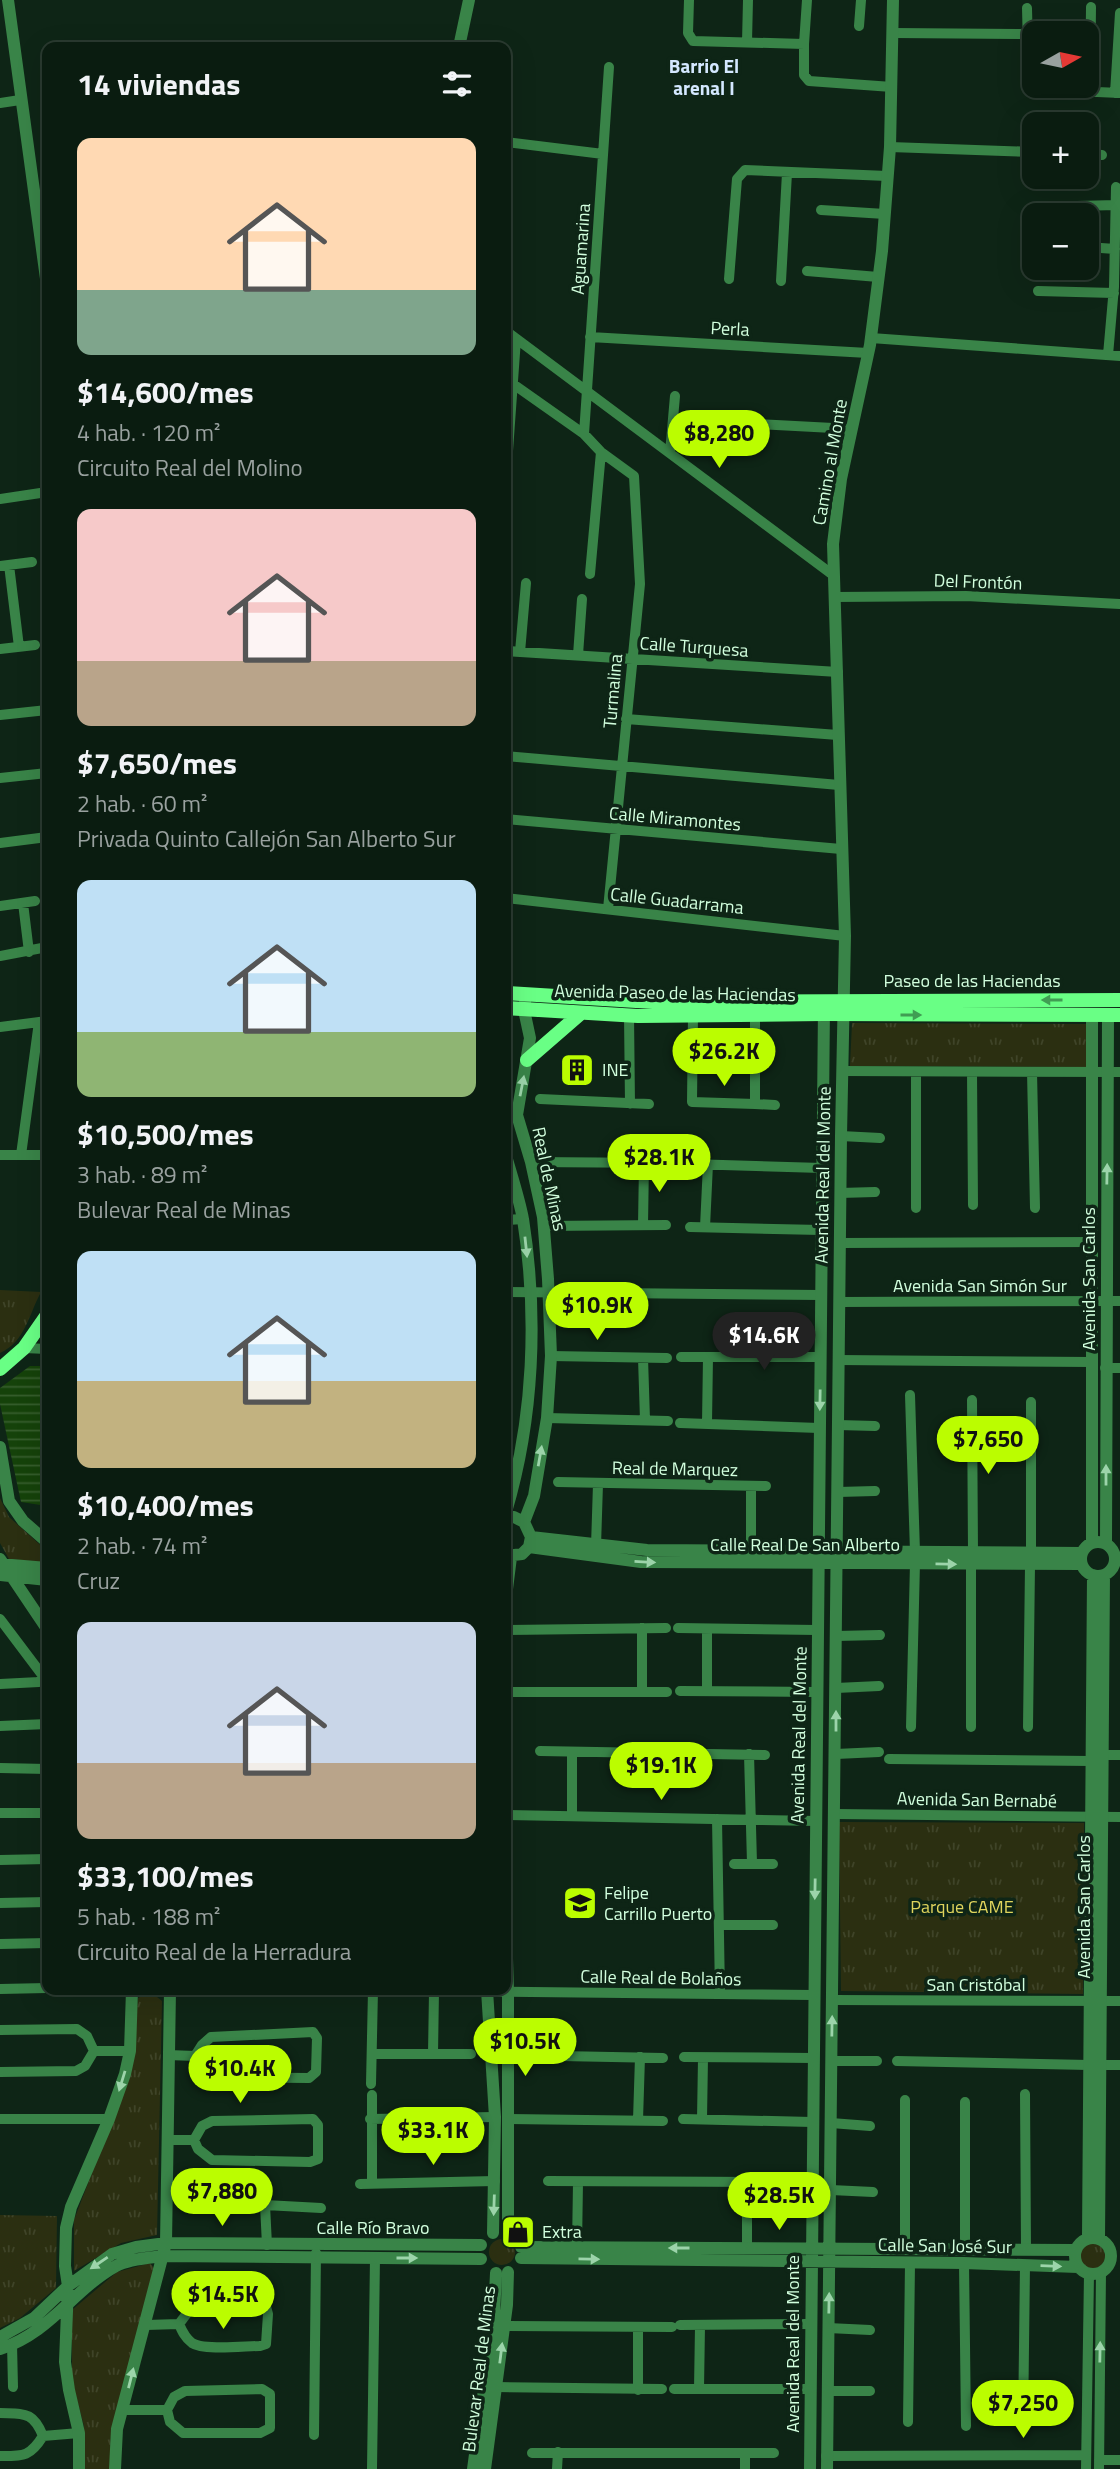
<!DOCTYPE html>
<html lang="es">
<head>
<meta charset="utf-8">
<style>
  body { margin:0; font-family:"Titillium Web",sans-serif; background:#132519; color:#f1f3f6; height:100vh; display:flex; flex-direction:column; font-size:26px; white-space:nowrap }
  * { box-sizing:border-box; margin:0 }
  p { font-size:23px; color:#99a19f }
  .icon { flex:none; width:38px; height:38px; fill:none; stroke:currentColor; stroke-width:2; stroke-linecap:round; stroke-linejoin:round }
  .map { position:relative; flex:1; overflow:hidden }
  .sheet { position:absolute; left:42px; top:42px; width:469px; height:1953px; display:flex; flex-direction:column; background:#0a1c10; border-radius:14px; box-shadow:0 7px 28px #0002,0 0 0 2px #2a3a30 }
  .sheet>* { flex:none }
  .needle { width:46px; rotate:81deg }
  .fabs { position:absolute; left:1022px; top:21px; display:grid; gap:14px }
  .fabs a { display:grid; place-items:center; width:77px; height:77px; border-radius:14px; background:#0a1c10; box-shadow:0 7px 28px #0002,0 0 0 2px #2a3a30; font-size:35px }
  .price { position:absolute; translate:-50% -60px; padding:0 16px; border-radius:24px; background:#bbfd00; color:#111; font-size:23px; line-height:46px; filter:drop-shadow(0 2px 4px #0008) }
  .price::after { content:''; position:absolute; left:50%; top:42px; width:21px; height:16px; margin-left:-10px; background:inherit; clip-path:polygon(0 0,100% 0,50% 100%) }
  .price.on { background:#222; color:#fff }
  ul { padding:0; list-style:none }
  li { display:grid; align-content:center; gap:14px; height:371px; padding:0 35px }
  li span { display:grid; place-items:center; height:217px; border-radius:14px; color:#555 }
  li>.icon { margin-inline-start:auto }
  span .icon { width:126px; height:126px; fill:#fffc; stroke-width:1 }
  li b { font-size:30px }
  h2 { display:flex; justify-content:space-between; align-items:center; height:84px; padding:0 35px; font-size:30px }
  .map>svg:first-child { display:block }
  .grass { fill:url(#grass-tufts) }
  .water { fill:url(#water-rules) }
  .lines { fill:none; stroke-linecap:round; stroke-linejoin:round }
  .minor { stroke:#398448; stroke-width:10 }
  .tertiary { stroke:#398448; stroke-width:12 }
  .secondary { stroke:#69ff85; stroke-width:14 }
  .oneway { fill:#409d53 }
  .oneway2 { fill:#9cd4aa }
  .labels { text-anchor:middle; stroke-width:7; stroke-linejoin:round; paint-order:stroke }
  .street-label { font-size:18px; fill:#d2ffde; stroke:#0e2516 }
  .poi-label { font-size:18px; fill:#d2ffde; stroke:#0e2516; text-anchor:start }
  .park-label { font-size:18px; fill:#e0d55d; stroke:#0e2516 }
  .neighbourhood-label { font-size:19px; font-weight:bold; fill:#d4e8ff; stroke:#0e2516 }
</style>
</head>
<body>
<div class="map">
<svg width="1120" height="2469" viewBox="0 0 1120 2469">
  <defs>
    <pattern id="grass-tufts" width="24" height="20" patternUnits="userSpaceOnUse" patternTransform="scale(1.75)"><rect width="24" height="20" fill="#2b2f11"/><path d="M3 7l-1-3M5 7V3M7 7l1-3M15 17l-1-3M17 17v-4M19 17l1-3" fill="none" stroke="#3f4428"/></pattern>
    <pattern id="water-rules" width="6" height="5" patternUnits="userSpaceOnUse" patternTransform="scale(1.75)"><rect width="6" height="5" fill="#15420a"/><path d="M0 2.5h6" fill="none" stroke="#365e2d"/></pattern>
  </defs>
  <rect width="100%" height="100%" fill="#0e2516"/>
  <path class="grass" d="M852 1023 1086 1024V1067L850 1066Z
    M0 1290 41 1292C29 1314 25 1342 0 1353Z
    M0 1498 9 1517 47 1551V1563L9 1559 0 1543Z
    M839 1822 1084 1823 1083 1994 841 1991Z
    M142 1996 157 1997 162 2001 157 2235 121 2243 74 2271V2220L129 2076 138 1998Z
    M0 2215 57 2216 56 2288 20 2318 0 2328Z
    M489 2252a13 13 0 1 1 26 0a13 13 0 1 1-26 0Z
    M1079 2256a13 13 0 1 1 26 0a13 13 0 1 1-26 0Z
    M150 2263 154 2268 111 2435 110 2469H84V2426L72 2381V2310L117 2272Z"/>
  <path class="water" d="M30 1366H47V1506L21 1502 0 1404V1388Z"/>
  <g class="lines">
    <path class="minor" d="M689 0 688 33 693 41 804 44V75L809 81 892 87
      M1027 8 1029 89 1120 93
      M859 26 861 0
      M894 33 1028 34
      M747 42 748 0
      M804 44 807 0
      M1090 91 1091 7
      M1115 93 1120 13
      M0 103 20 100
      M506 142 603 154
      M890 147 1034 152
      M1087 154 1102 155
      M1077 206 1116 205
      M821 210 885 214
      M1087 247 1115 249
      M807 271 878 277
      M729 279 737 179 745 170 887 176
      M781 281 787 173
      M1038 291 1114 293
      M506 331 833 575
      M590 337 868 353
      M871 338 1120 356
      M1108 355 1114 287 1116 187
      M506 379 584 434 601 452 634 476 640 584 608 909
      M738 423 852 429
      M584 434 609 67
      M670 453 675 396
      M506 479 516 339
      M0 499 47 492
      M9 565 19 647
      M0 566 32 562
      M590 574 601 452
      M834 597 966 596 1120 604
      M0 649 35 645
      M506 651 838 672
      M520 652 526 583
      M578 655 582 599
      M0 715 47 710
      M626 719 838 735
      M506 756 839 785
      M0 778 47 773
      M506 819 841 849
      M0 843 47 837
      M506 898 845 936
      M23 903 29 952
      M0 906 35 901
      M0 956 47 947
      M629 1015 630 1104
      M693 1015 692 1102 755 1104V1015
      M0 1027 47 1021
      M842 1071 1120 1072
      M972 1072 973 1205
      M1032 1072 1035 1208
      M540 1099 649 1104
      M755 1104 775 1105
      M841 1136 880 1138
      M0 1155H47
      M21 1155 39 1022
      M531 1162 667 1163
      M689 1164 822 1168
      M840 1193 875 1192
      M916 1208V1072
      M506 1220 523 1219
      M643 1225 644 1163
      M543 1226 666 1225
      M690 1227 821 1230
      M705 1227 708 1164
      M841 1243 1092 1242
      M506 1292 821 1295
      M839 1302 1120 1301
      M24 1348 47 1349
      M551 1356 667 1358
      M681 1357H820
      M643 1358 645 1420
      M838 1360 1092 1362
      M1105 1368H1120
      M910 1395 915 1552
      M972 1400 973 1552
      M547 1418 668 1421
      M680 1423 819 1428
      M707 1423 708 1357
      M838 1425 875 1426
      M558 1482 766 1486
      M751 1486V1550
      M838 1492 875 1491
      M596 1546 598 1484
      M1031 1553V1402
      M971 1565V1727
      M0 1619 43 1676 39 1682 0 1684
      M678 1628 817 1630
      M506 1630 666 1628
      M836 1636 880 1635
      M836 1688 879 1686
      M680 1691 816 1692
      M707 1691V1629
      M506 1692H667
      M642 1692V1628
      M0 1726 47 1724
      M911 1727 915 1563
      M1028 1727 1030 1565
      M540 1751 765 1755
      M572 1753V1816
      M749 1754 752 1863
      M836 1754 879 1752
      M1102 1755H1120
      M889 1759 1091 1761
      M0 1768 47 1769
      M0 1813H47
      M835 1814 1120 1817
      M506 1815 816 1821
      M717 1819 720 1994
      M0 1860 47 1859
      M734 1864H773
      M0 1903 47 1902
      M719 1925H773
      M0 1944 47 1943
      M0 1989 47 1988
      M329 1990 814 1995
      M833 2000 1120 2001
      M0 2030 77 2029 87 2036 94 2051
      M313 2032 317 2038 316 2072 309 2078 219 2077 210 2073 195 2056 202 2045 211 2037Z
      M94 2051H130
      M372 2054H471
      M433 2054 434 1991
      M168 2055 195 2056
      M509 2055 663 2058
      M684 2057 813 2058
      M832 2061H877
      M897 2061 1089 2065
      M1100 2065H1120
      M0 2072 76 2071 85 2066 94 2051
      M371 2084 373 1990
      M1025 2094 1026 2250
      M0 2119H109
      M313 2119 318 2125V2159L310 2162 212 2160 198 2149 194 2140 202 2126 212 2121Z
      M370 2119 495 2117
      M509 2119 663 2121
      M683 2119 812 2122
      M702 2119 703 2058
      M638 2120 640 2057
      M831 2123 870 2126
      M168 2140H194
      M548 2181 770 2182
      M372 2183V2095
      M360 2184 495 2181
      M831 2190 873 2192
      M265 2205 267 2245
      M204 2206 265 2205 321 2208
      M577 2247 578 2182
      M747 2248V2183
      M905 2249V2100
      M965 2249V2102
      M964 2263 966 2426
      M211 2301 265 2303 268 2314 266 2344 260 2346C245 2346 204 2351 192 2343 185 2338 182 2331 179 2324L191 2308Z
      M146 2325 179 2324
      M680 2325 811 2324
      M505 2326 672 2327
      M828 2328 870 2330
      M12 2344 13 2387
      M497 2387 662 2389
      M262 2389 270 2394V2428L260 2433H183L170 2422 167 2410 174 2397 185 2391Z
      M674 2389H810
      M699 2389 700 2326
      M638 2390V2327
      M827 2391H870
      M123 2410H167
      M0 2413C24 2414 33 2411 43 2436
      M908 2422 910 2263
      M1023 2428 1025 2265
      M314 2435 316 2253
      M43 2436 79 2433
      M532 2453H774
      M745 2454V2469
      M0 2456C23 2456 30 2457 43 2436
      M826 2456 1086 2455
      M1099 2460H1120
      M372 2469 375 2258
      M557 2469 558 2452
      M1086 2469 1089 2274
      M1099 2469 1101 2272"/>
    <path class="tertiary" d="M8 0 47 286
      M459 47 469 0
      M506 1156C512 1177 519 1198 523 1219 538 1315 534 1418 506 1512
      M0 1447 9 1501 23 1521 47 1542
      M506 1518 514 1517 524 1522 531 1537 529 1547 522 1554 506 1556
      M524 1522 534 1496 547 1418 551 1356 548 1279 543 1217 531 1162 517 1115 530 1038 524 1010 526 995
      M531 1537 647 1550 1082 1553
      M1081 1559a17 17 0 1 1 34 0a17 17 0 1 1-34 0Z
      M1092 1542V1015
      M1106 1543 1108 1015
      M529 1547 641 1562 1081 1564
      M0 1559 47 1629
      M0 1564 47 1568
      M0 1575 47 1580
      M506 1597 511 1557
      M506 1925 508 1992V2233
      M487 1990 495 2117 493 2233
      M1075 2256a18 18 0 1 1 36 0a18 18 0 1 1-36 0Z
      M1088 2238 1093 1575
      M1099 2239 1104 1575
      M521 2247 1075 2250
      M521 2258 964 2263 1078 2267
      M0 2337 34 2318 68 2286 112 2254 136 2247 166 2243 481 2245
      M0 2349C50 2333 73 2290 116 2266 129 2259 149 2258 164 2256L481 2259
      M79 2469V2433L69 2390 65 2362 68 2286 65 2266 66 2228 71 2207 109 2119 125 2074 130 2051 132 1990
      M115 2469 117 2429 166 2243 170 1990
      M473 2469 494 2315 496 2273
      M485 2469 507 2305 508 2272
      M810 2469 824 1006
      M827 2469 841 1136 845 936 833 544 841 479 870 345 882 251 890 147 893 0"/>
    <path class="secondary" d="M506 993 653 1002 1120 1000
      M506 1008 638 1016 823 1014 1120 1015
      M527 1060 580 1014
      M0 1369 24 1348 47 1315"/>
  </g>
  <defs><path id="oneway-solid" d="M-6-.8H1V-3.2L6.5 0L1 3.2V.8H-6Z" transform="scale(1.75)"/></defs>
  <g class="oneway">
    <use href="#oneway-solid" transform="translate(1052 1000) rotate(180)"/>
    <use href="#oneway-solid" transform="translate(911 1015)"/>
  </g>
  <g class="oneway2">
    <use href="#oneway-solid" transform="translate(522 1086) rotate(-79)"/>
    <use href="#oneway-solid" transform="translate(1107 1174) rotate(-89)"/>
    <use href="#oneway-solid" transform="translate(526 1247) rotate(84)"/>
    <use href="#oneway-solid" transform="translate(820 1400) rotate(91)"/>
    <use href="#oneway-solid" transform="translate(540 1456) rotate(-80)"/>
    <use href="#oneway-solid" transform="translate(1106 1475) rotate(-90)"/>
    <use href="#oneway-solid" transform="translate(645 1562) rotate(3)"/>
    <use href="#oneway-solid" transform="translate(946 1564) rotate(1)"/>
    <use href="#oneway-solid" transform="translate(836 1721) rotate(-90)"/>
    <use href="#oneway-solid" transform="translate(815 1889) rotate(91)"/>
    <use href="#oneway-solid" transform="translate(832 2026) rotate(-89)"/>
    <use href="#oneway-solid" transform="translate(122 2081) rotate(107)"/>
    <use href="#oneway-solid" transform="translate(494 2205) rotate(92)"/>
    <use href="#oneway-solid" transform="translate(679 2248) rotate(-180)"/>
    <use href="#oneway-solid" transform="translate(407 2258)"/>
    <use href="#oneway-solid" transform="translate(589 2259) rotate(1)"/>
    <use href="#oneway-solid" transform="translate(99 2263) rotate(146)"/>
    <use href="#oneway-solid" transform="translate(1051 2266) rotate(2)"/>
    <use href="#oneway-solid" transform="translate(829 2303) rotate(-89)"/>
    <use href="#oneway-solid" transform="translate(1100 2352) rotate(-89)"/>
    <use href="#oneway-solid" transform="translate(501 2353) rotate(-83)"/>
    <use href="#oneway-solid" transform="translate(131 2378) rotate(-76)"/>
  </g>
  <defs>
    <g id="building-square" transform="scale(1.75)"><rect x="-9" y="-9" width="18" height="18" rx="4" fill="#bbfd00" stroke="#0e2516"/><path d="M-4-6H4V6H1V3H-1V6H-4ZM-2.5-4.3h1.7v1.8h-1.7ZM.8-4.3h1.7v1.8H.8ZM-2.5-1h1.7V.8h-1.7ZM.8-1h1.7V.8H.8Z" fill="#111"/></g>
    <g id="school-square" transform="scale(1.75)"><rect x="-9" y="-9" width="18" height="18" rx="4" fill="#bbfd00" stroke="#0e2516"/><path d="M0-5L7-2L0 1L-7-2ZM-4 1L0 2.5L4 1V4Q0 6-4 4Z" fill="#111"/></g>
    <g id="shop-square" transform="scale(1.75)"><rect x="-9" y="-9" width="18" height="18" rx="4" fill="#bbfd00" stroke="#0e2516"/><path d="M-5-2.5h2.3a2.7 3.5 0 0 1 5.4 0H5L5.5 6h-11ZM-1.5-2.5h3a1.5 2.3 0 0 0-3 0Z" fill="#111"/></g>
  </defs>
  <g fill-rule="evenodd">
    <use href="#building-square" x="577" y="1070"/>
    <use href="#school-square" x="580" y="1903"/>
    <use href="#shop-square" x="518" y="2232"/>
  </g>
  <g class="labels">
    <g class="street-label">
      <text transform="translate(581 249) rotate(-86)" y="6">Aguamarina</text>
      <text transform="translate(730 329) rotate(3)" y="6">Perla</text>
      <text transform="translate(830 462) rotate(-80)" y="6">Camino al Monte</text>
      <text transform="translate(978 582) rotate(2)" y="6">Del Frontón</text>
      <text transform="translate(694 647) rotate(4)" y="6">Calle Turquesa</text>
      <text transform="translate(613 691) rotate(-85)" y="6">Turmalina</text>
      <text transform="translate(675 819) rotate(5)" y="6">Calle Miramontes</text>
      <text transform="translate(677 901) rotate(6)" y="6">Calle Guadarrama</text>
      <text x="972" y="987">Paseo de las Haciendas</text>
      <text transform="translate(675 993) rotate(1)" y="6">Avenida Paseo de las Haciendas</text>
      <text transform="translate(823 1175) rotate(-89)" y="6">Avenida Real del Monte</text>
      <text transform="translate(549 1179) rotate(78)" y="6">Real de Minas</text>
      <text transform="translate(1089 1279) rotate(-90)" y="6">Avenida San Carlos</text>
      <text x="980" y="1292">Avenida San Simón Sur</text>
      <text transform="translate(675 1469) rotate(1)" y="6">Real de Marquez</text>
      <text x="805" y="1551">Calle Real De San Alberto</text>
      <text transform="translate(799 1735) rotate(-89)" y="6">Avenida Real del Monte</text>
      <text transform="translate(977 1800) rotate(1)" y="6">Avenida San Bernabé</text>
      <text transform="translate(1084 1907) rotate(-90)" y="6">Avenida San Carlos</text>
      <text transform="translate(661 1978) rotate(1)" y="6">Calle Real de Bolaños</text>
      <text x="976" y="1991">San Cristóbal</text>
      <text x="373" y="2234">Calle Río Bravo</text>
      <text transform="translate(945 2246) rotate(1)" y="6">Calle San José Sur</text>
      <text transform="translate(793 2344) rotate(-90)" y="6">Avenida Real del Monte</text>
      <text transform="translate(479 2369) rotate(-83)" y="6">Bulevar Real de Minas</text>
    </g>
    <g class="poi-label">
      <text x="602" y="1076">INE</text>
      <text x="604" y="1899">Felipe<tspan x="604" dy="21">Carrillo Puerto</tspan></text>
      <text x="542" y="2238">Extra</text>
    </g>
    <g class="park-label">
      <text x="962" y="1913">Parque CAME</text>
    </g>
    <g class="neighbourhood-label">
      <text x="704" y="73">Barrio El<tspan x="704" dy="22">arenal I</tspan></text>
    </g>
  </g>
</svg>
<div class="fabs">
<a><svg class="needle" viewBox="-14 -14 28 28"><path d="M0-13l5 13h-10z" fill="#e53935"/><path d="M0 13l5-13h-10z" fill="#99a19f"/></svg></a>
<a>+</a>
<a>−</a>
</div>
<b class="price" style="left:719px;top:470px">$8,280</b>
<b class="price" style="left:724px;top:1088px">$26.2K</b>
<b class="price" style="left:659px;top:1194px">$28.1K</b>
<b class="price" style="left:597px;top:1342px">$10.9K</b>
<b class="price on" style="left:764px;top:1372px">$14.6K</b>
<b class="price" style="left:988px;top:1476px">$7,650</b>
<b class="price" style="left:661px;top:1802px">$19.1K</b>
<b class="price" style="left:525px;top:2078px">$10.5K</b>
<b class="price" style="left:240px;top:2105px">$10.4K</b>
<b class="price" style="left:433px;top:2167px">$33.1K</b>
<b class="price" style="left:222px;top:2228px">$7,880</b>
<b class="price" style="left:779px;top:2232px">$28.5K</b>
<b class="price" style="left:223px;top:2331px">$14.5K</b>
<b class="price" style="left:1023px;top:2440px">$7,250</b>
<section class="sheet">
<h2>14 viviendas<svg class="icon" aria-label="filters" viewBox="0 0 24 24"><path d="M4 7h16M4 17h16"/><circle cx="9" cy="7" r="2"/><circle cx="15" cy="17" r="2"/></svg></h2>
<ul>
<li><span style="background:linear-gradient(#ffd9b3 70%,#7fa58c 0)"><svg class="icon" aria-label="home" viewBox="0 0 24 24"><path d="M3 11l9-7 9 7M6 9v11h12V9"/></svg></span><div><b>$14,600/mes</b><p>4 hab. · 120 m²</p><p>Circuito Real del Molino</p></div></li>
<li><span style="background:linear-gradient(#f6c9c9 70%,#b9a48a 0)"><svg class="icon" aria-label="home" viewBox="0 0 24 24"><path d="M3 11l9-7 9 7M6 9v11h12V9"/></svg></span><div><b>$7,650/mes</b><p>2 hab. · 60 m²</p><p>Privada Quinto Callejón San Alberto Sur</p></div></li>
<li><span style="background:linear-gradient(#bfe0f5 70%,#8fb573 0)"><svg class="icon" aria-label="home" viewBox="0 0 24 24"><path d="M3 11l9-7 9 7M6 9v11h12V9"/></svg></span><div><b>$10,500/mes</b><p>3 hab. · 89 m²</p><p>Bulevar Real de Minas</p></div></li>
<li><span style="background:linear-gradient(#bfe0f5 60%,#c2b280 0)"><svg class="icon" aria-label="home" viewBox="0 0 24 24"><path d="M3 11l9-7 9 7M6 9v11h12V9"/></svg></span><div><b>$10,400/mes</b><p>2 hab. · 74 m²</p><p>Cruz</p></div></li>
<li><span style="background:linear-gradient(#c9d6e8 65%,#b9a48a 0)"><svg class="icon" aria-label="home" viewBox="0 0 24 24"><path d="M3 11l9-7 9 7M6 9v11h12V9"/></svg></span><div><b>$33,100/mes</b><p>5 hab. · 188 m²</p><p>Circuito Real de la Herradura</p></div></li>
</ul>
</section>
</div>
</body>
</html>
